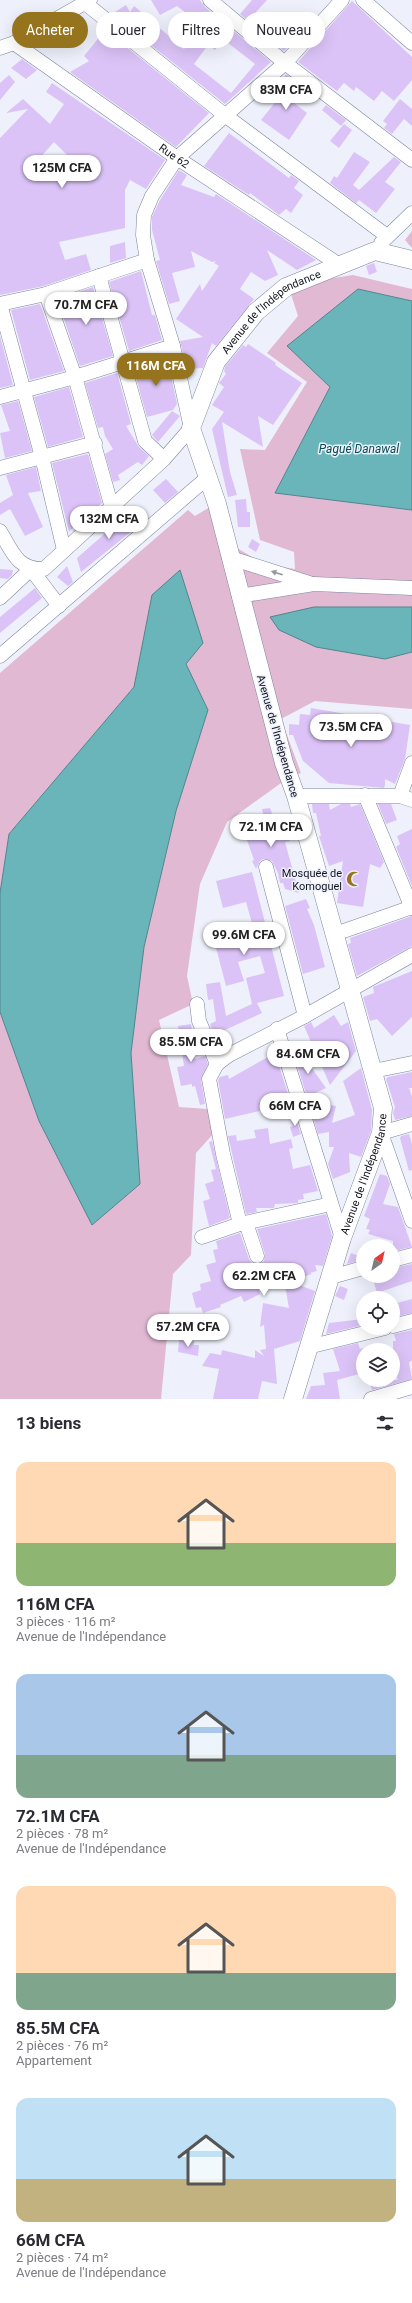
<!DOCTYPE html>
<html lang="fr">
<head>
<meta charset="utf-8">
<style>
  body { margin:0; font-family:Roboto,sans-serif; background:#f2f2f3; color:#2b2b33; height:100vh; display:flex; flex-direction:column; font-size:15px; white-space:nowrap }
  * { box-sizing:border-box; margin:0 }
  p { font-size:13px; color:#7c7c81 }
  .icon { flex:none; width:22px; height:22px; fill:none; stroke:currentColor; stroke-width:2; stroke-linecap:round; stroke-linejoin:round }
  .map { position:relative; height:1399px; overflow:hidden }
  .sheet { display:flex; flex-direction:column; background:#fff; flex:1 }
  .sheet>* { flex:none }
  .banner { position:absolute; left:12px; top:12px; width:388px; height:36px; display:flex; gap:8px }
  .needle { width:26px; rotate:34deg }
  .tools { position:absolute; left:356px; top:1239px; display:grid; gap:8px }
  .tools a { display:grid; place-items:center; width:44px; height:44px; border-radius:50%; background:#fff; box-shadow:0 4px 16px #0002; font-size:20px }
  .price { position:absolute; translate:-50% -34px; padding:0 9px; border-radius:14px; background:#fff; color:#222; font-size:13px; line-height:26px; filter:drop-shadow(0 1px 2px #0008) }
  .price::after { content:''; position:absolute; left:50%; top:24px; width:12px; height:9px; margin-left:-6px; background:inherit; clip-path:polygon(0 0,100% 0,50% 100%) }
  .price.selected { background:#96741d; color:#fff }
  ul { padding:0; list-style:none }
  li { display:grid; align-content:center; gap:8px; height:212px; padding:0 16px }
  li span { display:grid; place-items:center; height:124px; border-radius:12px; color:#555 }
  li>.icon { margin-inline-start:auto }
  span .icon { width:72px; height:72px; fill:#fffc; stroke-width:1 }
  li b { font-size:17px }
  h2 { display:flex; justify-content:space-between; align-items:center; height:48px; padding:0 16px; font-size:17px }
  .chip { padding:0 14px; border-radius:18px; background:#fff; box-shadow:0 4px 16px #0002; font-size:14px; line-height:36px }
  .chip.selected { background:#96741d; color:#fff }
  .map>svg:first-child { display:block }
  .green { fill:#e2b9d3 }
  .water { fill:#6ab5ba; stroke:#50858b }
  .building { fill:#dbc3f7; fill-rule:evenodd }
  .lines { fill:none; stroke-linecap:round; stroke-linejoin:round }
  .minor-casing { stroke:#7e859b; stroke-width:15 }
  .major-casing { stroke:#7e859b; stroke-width:19 }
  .minor { stroke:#fff; stroke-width:14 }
  .major { stroke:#fff; stroke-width:18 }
  .oneway { fill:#949699 }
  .labels { text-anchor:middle; stroke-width:3; stroke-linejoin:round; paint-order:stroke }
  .street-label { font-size:11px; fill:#12151d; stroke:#eef1fb }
  .poi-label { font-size:11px; fill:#12151d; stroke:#eef1fb; text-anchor:end }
  .water-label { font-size:12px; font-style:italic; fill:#034b4f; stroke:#eef1fb }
</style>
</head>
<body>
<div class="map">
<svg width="412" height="1399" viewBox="0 0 412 1399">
  <rect width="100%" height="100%" fill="#eef1fb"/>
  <path class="green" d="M412 231V248L405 240Z
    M353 275 412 289V301L358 289 330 387 275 493 412 510V607H314L385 659 412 652V709L315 701 281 719 301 773 288 778 227 822 200 884 187 976 193 1004 159 1020 179 1107 208 1109 214 1133 196 1153 191 1255 173 1274 161 1399H0V1012L39 1121 92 1225 140 1184 131 1053 144 947 176 811 208 710 152 595 134 687 9 834 0 893V673L188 510 195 516 215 504 225 541 264 564 295 569 294 552 260 540 240 449 265 450 307 382 267 353 298 316 288 285Z"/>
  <path class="water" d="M358 289 412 301V510L275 493 330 387 287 346Z
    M180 570 203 643 186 664 208 710 176 811 144 947 131 1053 140 1184 92 1225 39 1121 0 1012V893L9 834 134 687 152 595Z
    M314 607H412V652L385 659 316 647 279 630 270 617Z"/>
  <path class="building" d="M151 0H200L205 7 271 62 225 104 112 14 126 5 130 12 134 6 184 49 196 28 190 23 194 19 177 6 160 15ZM223 39 255 64 231 93 194 64 208 45 215 50Z
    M252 0H267L256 12 270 24 276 17 289 28 300 15 309 24 284 51 240 14Z
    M352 1 412 57V80L394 101 382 91 374 101 356 87 354 91 344 83 337 91 298 62Z
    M105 30 209 113 176 147 70 72 89 61 84 56Z
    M22 59 37 70 26 79 11 68Z
    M286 74 303 88 293 102 307 113 289 140 261 120 289 85 282 80Z
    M9 75 15 82 0 100V83Z
    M52 83 165 160 146 189 130 180 125 190V228L59 242 65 260 86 254 91 270 44 286 0 295V138L28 109 6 113 23 99 50 124 64 104 46 92ZM54 142 72 160 48 181 32 167Z
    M400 99 412 109V126L404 119 392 134 384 128 387 124 383 121Z
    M326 105 346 120 341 126 322 110Z
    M344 124 352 130 339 148 330 141Z
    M229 133 289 178 291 175 299 181 294 188 303 195 291 213 286 209 279 215 250 193 249 195 204 166Z
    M354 152 370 162 353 185 359 190 394 157 401 162 385 182 395 189 376 213 359 200 356 203 330 183 334 176 337 178Z
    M179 170 187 175 181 185 214 197 216 194 316 260 297 270 267 250 278 275 265 281 251 272 240 289 254 299 216 346 212 343 203 368 187 369 180 341 203 337 176 319 200 284 202 291 219 266 214 263 216 261 212 262 191 251 195 267 172 273 180 301 169 304 156 261 160 260 152 230V217L160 200Z
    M125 242 126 258 110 263V246Z
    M374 263 377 272 369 275 366 266Z
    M141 271 152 315H155L162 340 129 351 109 282Z
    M93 287 113 356 80 366 57 299Z
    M40 304 64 371 30 380 11 310Z
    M0 336 13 385 0 388Z
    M248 344 276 363 275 365 302 383 273 425 258 416 263 447 222 422 230 472 237 495 228 497 212 429 224 412 212 405 224 387 219 383 226 374 224 371 225 367 243 345 246 347Z
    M167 357 177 404 173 410 147 417 133 367Z
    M117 373 131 424 126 426 139 447 149 456 142 465 138 462 118 475 120 480 113 482 105 454 113 449 105 436 103 427 98 428 85 383Z
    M69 387 83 437 48 447 34 397Z
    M18 401 32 451 5 458 0 433 10 431 1 405Z
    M172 411 180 416 158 442 152 435Z
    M88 454 102 503 92 512 90 509 69 532 52 463Z
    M36 467 41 491 28 493 43 527 25 536 10 509 0 515V503L13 495 6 475Z
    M166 479 178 492 165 503 153 490Z
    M246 499 247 512H250V527H238L235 500Z
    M134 512 143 522 81 572 77 558 109 530 108 529Z
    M252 539 260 544 256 552 248 547Z
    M67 566 73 582 68 586 57 577Z
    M0 569 13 570 12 575 8 579 0 578Z
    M35 588 42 598 0 633V617Z
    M311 708 410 725 405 759 395 784 385 779V785L382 784 385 785 384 788 329 783 303 761 293 735H289V724L299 725 300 714 310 715Z
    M312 804H329L330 810 341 804H350L351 807 360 804 384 862 380 868 370 864 363 907 337 903 343 861 329 866 319 836H321L316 813H313Z
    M378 804H391L397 820 386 824Z
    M270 808 278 831 287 829 290 841 285 842 299 893 285 889 283 883H280L278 873 272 861 263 859 260 861 256 869 252 861 254 860 242 826 264 818 262 809Z
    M412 829V886L396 847 400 844 397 836Z
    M252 872 284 996 257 1003 262 1013 214 1035 210 1024 216 1021 213 999 208 1000 206 984 220 982 226 1016 254 1003 252 1004 246 978 265 973 260 956 238 962 244 981 226 986 215 944 255 934 246 902 223 908 216 881Z
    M306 899 310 908 307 909 314 925 325 967 303 974 285 906Z
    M412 916V946L357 976 348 944 351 943 350 938Z
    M412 971V1017L392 1036 377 1019 370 1021 363 997 374 993 373 987Z
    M334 1015 341 1026 348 1022 356 1051 330 1085 304 1026 311 1022 314 1028Z
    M191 1024 193 1037H190L195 1059 205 1056 208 1064 201 1080 205 1104 200 1105 195 1086 192 1087V1084L181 1086 177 1067 184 1066 178 1026Z
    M296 1046 326 1088 307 1097 292 1049Z
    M275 1053 289 1097 263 1106 264 1110 225 1119 218 1080 220 1077 228 1075 229 1079Z
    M361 1068 372 1110 371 1131 361 1157 349 1153 350 1172 333 1179 328 1164 334 1147H329V1132L318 1134 308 1101 336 1106 332 1123 355 1115 343 1081Z
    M412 1072V1088H409L412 1097V1116L395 1120 393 1113 395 1107 386 1079 388 1077Z
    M295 1116 301 1134 293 1137 290 1127 293 1126 290 1118Z
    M268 1128 270 1144 291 1139 293 1148 289 1149 293 1169 310 1165 318 1191 303 1194 304 1199 298 1200V1203L275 1204 274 1208H256L257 1212 246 1214 228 1136 236 1135 237 1141 256 1138 254 1130Z
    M409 1134 412 1144V1170L409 1171 400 1138 401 1136Z
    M212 1141 230 1218 209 1226 203 1201 210 1199 205 1184 214 1181 211 1170 216 1169 209 1142Z
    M380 1174 387 1176 390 1184 383 1204 398 1207 412 1247 393 1251V1241L368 1234 370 1230 366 1229 370 1219 364 1216Z
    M326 1214 332 1236 323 1266 315 1265 317 1271 310 1273 312 1274 288 1281 315 1291 300 1341 274 1349 277 1384 262 1381 258 1399H213L219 1369 202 1366 210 1353 221 1355 222 1350 255 1358V1350L264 1356 260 1350 266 1349 264 1325 260 1327 263 1303 289 1308 284 1280 258 1287 260 1294 244 1302 241 1296 220 1305 221 1307 203 1313 201 1307 196 1308 192 1293 201 1290 200 1284 211 1281 206 1265 216 1262 213 1250 218 1249 216 1241 240 1233 249 1259 252 1263 259 1264 264 1261 265 1254 257 1229Z
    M351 1253 359 1256 358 1261 347 1264Z
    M412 1264V1281L377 1293 372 1276H393V1268Z
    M340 1286 348 1289 344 1300 335 1296Z
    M412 1299V1313L394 1317 393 1304Z
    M363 1319V1325L326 1334 329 1323Z
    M412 1330V1361L409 1362 412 1379 372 1390 369 1380H398L393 1365V1341H396L394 1334Z
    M179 1340 194 1341V1345H199L198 1356 178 1352Z
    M358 1343 360 1349 363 1348V1373L337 1380 340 1399H306L311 1386 325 1385 323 1373 340 1371 333 1349Z"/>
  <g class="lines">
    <g class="minor-casing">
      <g id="minor">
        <path d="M210 0 285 63 412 160"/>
        <path d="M363 0 412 43"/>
        <path d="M85 3 226 116 387 236"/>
        <path id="s1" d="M14 43 177 158 338 264"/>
        <path d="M0 48 14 43 90 0"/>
        <path d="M381 243 412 213"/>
        <path d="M99 276 145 441 164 459"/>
        <path d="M46 294 75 377 112 508"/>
        <path d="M0 304 42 457 64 550"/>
        <path d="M0 304 46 294 147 260"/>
        <path d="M0 397 75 377 173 346"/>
        <path d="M0 468 95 443"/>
        <path d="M0 531C12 551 17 570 44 569L164 459 191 428 173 346 147 260 143 235 144 215 152 196 177 158 285 63 342 0"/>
        <path d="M231 558 312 584"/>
        <path d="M239 596 314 584 412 588"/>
        <path d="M0 598 31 569 59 606"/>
        <path d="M0 656 207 478"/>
        <path d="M365 795 412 908"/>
        <path d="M296 796H400L412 800"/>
        <path d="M400 796 412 763"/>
        <path d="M266 867 305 1016"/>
        <path d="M335 934 412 907"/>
        <path d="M197 1004 199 1021 217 1064 209 1079 223 1154 240 1224"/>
        <path d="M277 1029 342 1238"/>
        <path d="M217 1064 229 1055 305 1016 412 955"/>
        <path d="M373 1071 412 1063"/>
        <path d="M412 1124 381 1133 412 1221"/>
        <path d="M246 1223 257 1256"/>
        <path d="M202 1237 240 1224 331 1204"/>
        <path d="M393 1260 412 1255"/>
        <path d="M331 1277 363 1268"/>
        <path d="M393 1326 412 1321"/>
        <path d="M308 1347 385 1328"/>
        <path d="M371 1399 412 1387"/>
      </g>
    </g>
    <g class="major-casing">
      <g id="major">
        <path id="s2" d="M293 1399 342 1238 381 1133 383 1108 296 796 284 763 217 504 191 428 216 362 256 312 286 287 375 251 412 260"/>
      </g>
    </g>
    <use href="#minor" class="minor"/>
    <use href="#major" class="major"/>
  </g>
  <defs><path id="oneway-solid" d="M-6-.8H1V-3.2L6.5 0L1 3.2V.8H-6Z"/></defs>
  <use class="oneway" href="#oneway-solid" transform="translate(277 573) rotate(-162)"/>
  <defs>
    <g id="mosque-bare" transform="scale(1.2)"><path d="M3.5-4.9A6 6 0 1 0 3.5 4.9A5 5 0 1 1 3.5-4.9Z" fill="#96741d" stroke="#eef1fb" stroke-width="2.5" paint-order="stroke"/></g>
  </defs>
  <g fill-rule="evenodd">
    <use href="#mosque-bare" x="354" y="879"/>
  </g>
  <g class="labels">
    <g class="street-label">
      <text dy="4" stroke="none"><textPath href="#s1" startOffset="196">Rue 62</textPath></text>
      <text dy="4" stroke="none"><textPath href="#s2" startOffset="1159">Avenue de l'Indépendance</textPath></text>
      <text transform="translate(278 736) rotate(74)" y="4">Avenue de l'Indépendance</text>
      <text dy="4" stroke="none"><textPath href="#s2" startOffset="236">Avenue de l'Indépendance</textPath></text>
    </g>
    <g class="poi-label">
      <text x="342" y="877">Mosquée de<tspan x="342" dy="13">Komoguel</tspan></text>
    </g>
    <g class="water-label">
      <text x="359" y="453">Pagué Danawal</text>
    </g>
  </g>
</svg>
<div class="tools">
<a><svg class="needle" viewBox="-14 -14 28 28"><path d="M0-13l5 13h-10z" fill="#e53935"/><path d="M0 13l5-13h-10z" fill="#7c7c81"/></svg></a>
<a><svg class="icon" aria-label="locate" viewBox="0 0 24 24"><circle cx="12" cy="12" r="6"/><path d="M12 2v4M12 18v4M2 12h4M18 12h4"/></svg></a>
<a><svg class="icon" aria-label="layers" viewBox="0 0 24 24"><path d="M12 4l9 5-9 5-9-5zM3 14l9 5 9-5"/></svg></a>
</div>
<b class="price" style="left:286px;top:111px">83M CFA</b>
<b class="price" style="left:62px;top:189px">125M CFA</b>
<b class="price" style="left:86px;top:326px">70.7M CFA</b>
<b class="price selected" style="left:156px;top:387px">116M CFA</b>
<b class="price" style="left:109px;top:540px">132M CFA</b>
<b class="price" style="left:351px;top:748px">73.5M CFA</b>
<b class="price" style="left:271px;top:848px">72.1M CFA</b>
<b class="price" style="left:244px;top:956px">99.6M CFA</b>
<b class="price" style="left:191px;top:1063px">85.5M CFA</b>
<b class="price" style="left:308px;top:1075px">84.6M CFA</b>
<b class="price" style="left:295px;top:1127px">66M CFA</b>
<b class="price" style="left:264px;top:1297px">62.2M CFA</b>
<b class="price" style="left:188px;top:1348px">57.2M CFA</b>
<div class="banner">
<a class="chip selected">Acheter</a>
<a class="chip">Louer</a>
<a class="chip">Filtres</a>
<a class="chip">Nouveau</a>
</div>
</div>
<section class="sheet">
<h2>13 biens<svg class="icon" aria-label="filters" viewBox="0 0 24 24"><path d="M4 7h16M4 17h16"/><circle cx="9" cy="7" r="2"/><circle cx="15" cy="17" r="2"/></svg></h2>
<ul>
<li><span style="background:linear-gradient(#ffd9b3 65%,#8fb573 0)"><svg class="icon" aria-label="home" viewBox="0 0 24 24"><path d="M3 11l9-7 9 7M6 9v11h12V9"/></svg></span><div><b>116M CFA</b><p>3 pièces · 116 m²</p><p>Avenue de l'Indépendance</p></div></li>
<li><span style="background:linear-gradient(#a9c7e8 65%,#7fa58c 0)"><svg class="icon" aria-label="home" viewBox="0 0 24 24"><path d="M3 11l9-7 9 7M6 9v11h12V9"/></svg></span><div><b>72.1M CFA</b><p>2 pièces · 78 m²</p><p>Avenue de l'Indépendance</p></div></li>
<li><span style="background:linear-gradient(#ffd9b3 70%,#7fa58c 0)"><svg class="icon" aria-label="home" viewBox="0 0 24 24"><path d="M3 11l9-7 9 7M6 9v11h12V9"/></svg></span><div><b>85.5M CFA</b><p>2 pièces · 76 m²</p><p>Appartement</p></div></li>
<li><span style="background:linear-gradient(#bfe0f5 65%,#c2b280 0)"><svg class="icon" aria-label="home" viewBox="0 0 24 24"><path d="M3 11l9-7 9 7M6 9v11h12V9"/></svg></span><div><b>66M CFA</b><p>2 pièces · 74 m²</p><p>Avenue de l'Indépendance</p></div></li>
</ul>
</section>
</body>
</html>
